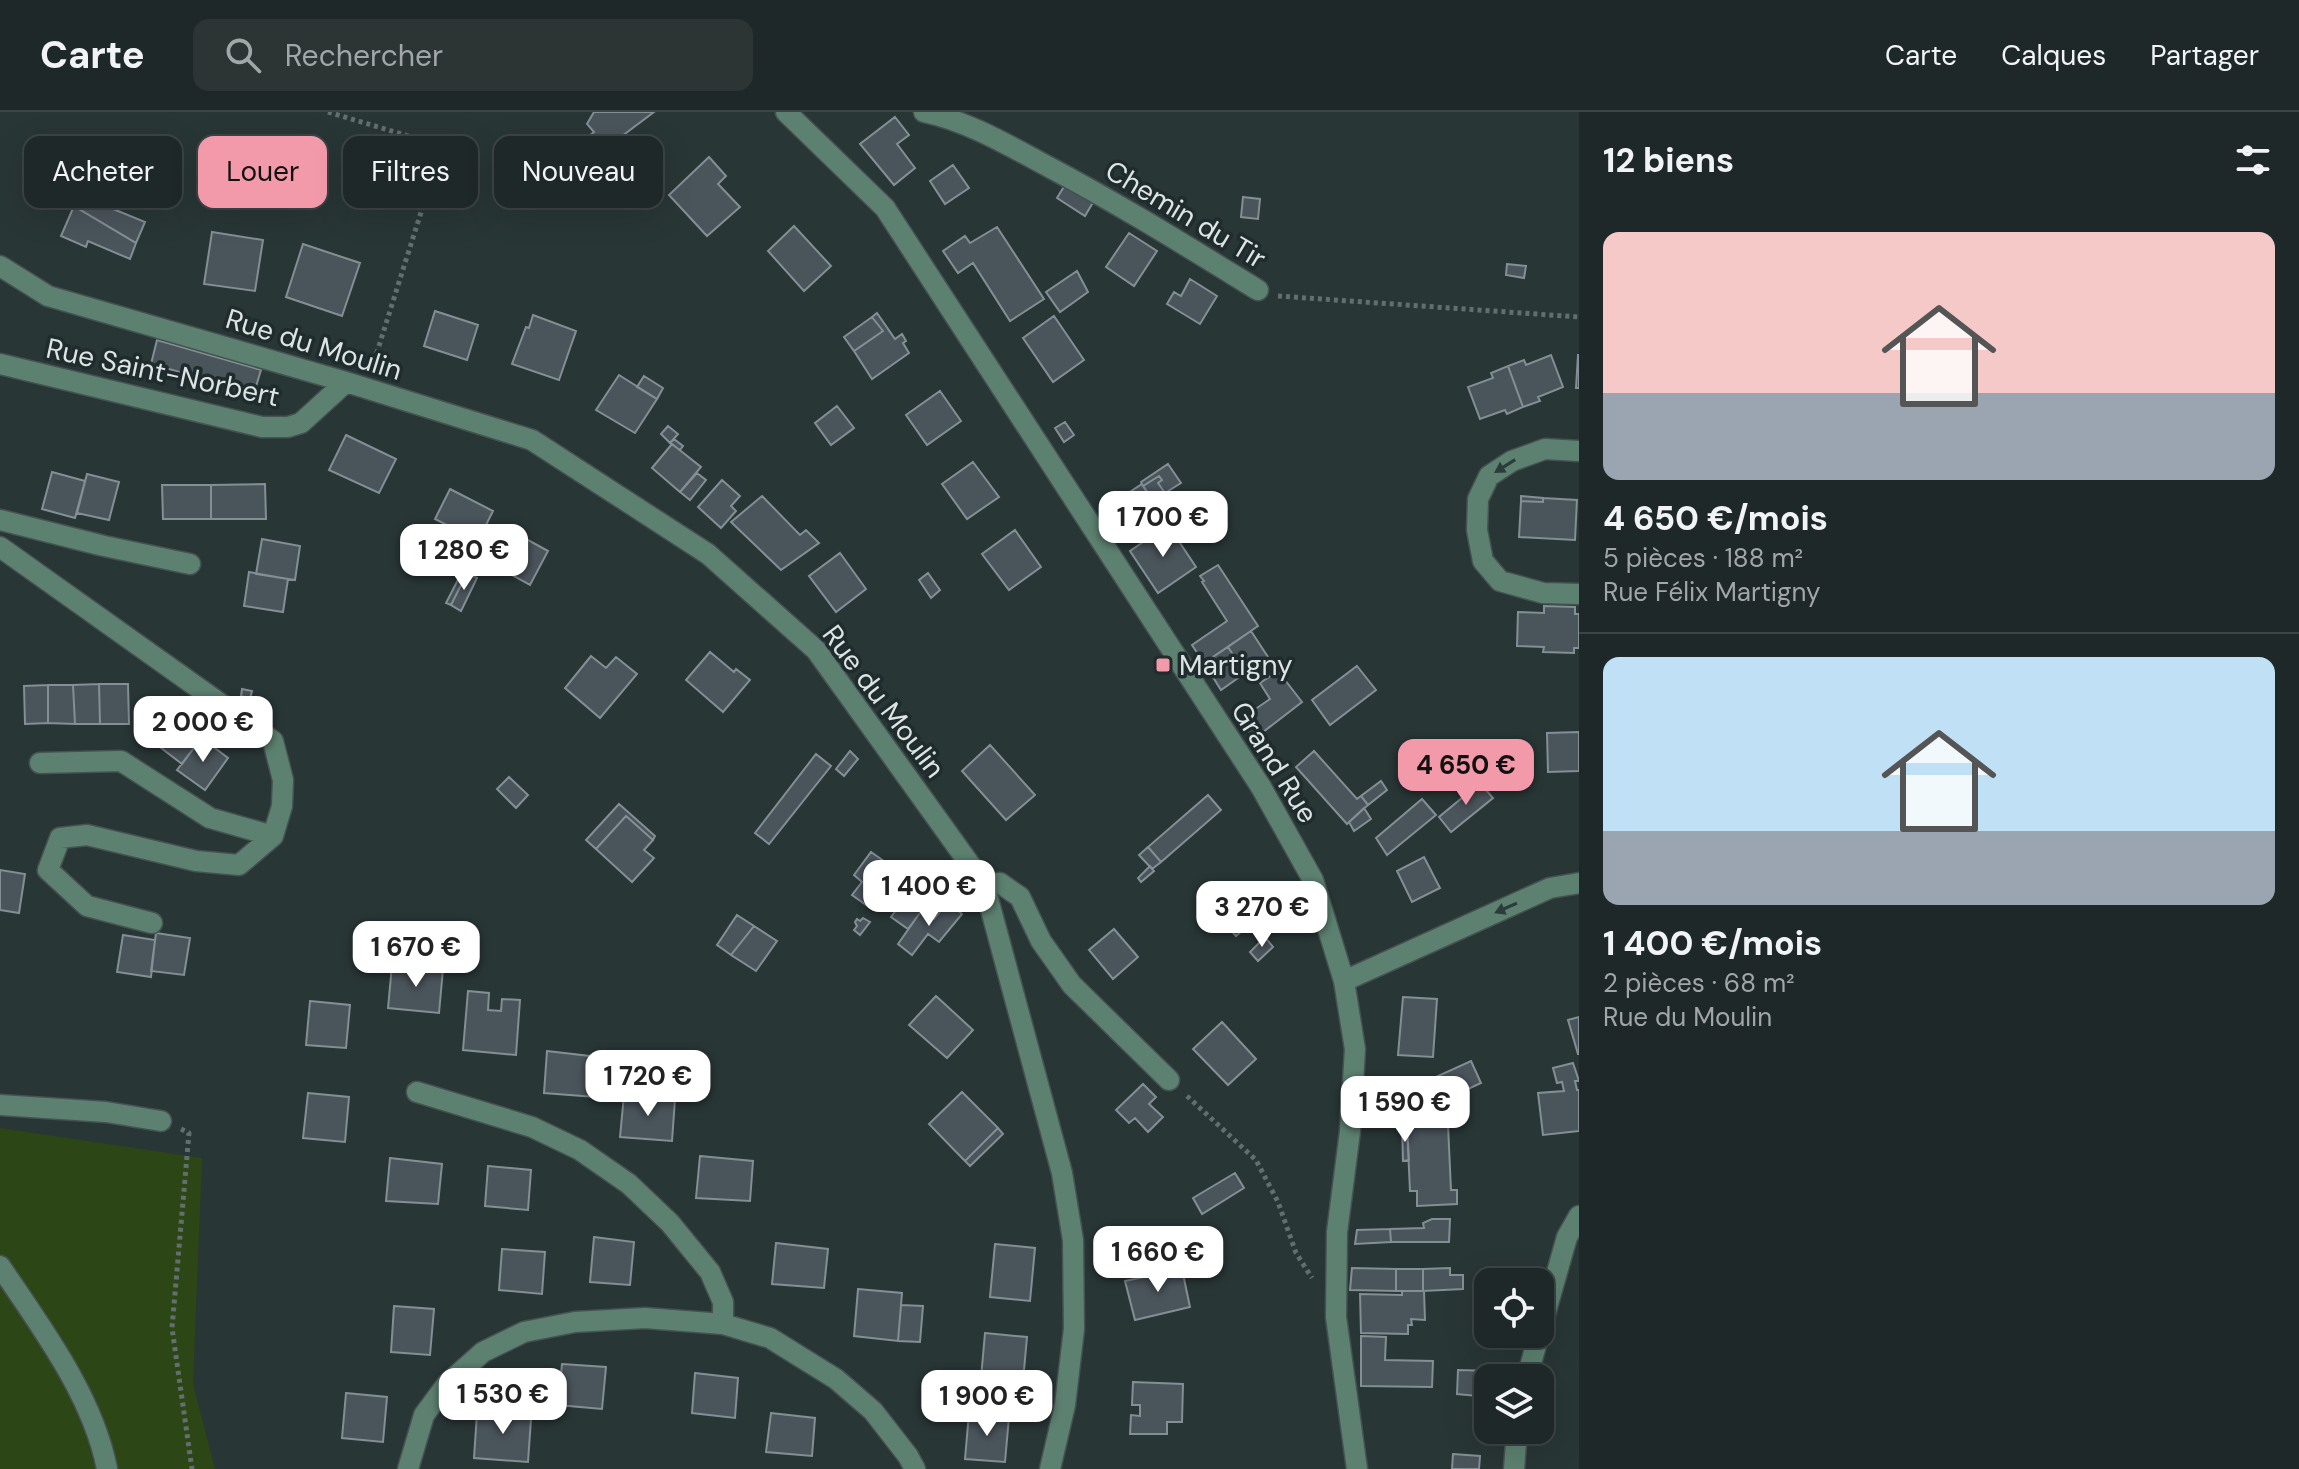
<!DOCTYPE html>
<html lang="fr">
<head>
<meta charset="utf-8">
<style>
  body { margin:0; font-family:"DM Sans",sans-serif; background:#2c3434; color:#f1f3f6; height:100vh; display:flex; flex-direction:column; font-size:30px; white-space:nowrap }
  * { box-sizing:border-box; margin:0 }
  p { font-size:26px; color:#a1a6a8 }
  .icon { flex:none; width:44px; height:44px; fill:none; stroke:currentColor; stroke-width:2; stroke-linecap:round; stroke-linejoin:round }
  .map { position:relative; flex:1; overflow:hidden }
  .sheet { display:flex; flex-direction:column; background:#1f2828; width:720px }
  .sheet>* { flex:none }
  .hud { position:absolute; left:24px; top:24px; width:760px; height:72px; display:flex; gap:16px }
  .fabs { position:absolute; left:1474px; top:1156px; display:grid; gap:16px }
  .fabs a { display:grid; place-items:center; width:80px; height:80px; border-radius:16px; background:#1f2828; box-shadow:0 8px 32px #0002,0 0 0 2px #3c4445; font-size:40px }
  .price { position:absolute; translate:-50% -68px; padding:0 18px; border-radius:16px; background:#fff; color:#222; font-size:26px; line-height:52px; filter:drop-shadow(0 2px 4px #0008) }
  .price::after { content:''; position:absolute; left:50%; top:48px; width:24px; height:18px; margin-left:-12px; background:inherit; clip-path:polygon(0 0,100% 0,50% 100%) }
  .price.active { background:#f39aaa; color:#111 }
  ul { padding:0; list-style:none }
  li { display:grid; align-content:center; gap:16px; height:424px; padding:0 24px }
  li+li { border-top:2px solid #3c4445 }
  li span { display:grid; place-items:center; height:248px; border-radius:16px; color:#555 }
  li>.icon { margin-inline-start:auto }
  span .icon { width:144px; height:144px; fill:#fffc; stroke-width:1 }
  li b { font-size:34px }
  h2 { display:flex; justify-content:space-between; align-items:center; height:96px; padding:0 24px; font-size:34px }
  .chip { padding:0 28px; border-radius:16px; background:#1f2828; box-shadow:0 8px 32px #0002,0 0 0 2px #3c4445; font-size:28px; line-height:72px }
  .chip.active { background:#f39aaa; color:#111 }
  header { display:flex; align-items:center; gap:48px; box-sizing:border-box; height:112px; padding:0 40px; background:#1f2828; border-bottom:2px solid #3c4445 }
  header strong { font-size:38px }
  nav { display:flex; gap:44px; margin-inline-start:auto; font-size:28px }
  .search { width:560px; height:72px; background:#2c3434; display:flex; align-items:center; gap:20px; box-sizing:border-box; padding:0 28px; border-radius:16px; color:#a1a6a8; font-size:30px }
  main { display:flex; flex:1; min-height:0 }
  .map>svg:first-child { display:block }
  .green { fill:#2d4616 }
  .building { fill:#4a545b; stroke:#838e95; stroke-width:2 }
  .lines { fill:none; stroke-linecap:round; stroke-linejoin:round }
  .minor-casing { stroke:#465252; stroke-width:23 }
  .path { stroke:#636f6f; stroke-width:5; stroke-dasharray:4 4; stroke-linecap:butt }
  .minor { stroke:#5d8171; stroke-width:20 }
  .oneway { fill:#2b3c3a }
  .poi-dot { fill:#f39aaa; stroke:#1f2b2c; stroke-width:3 }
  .labels { text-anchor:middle; stroke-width:7; stroke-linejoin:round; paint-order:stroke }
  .street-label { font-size:28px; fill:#dce4e4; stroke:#1f2b2c }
  .poi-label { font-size:28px; fill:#dce4e4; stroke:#1f2b2c; text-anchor:start }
</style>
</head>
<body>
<header>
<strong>Carte</strong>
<div class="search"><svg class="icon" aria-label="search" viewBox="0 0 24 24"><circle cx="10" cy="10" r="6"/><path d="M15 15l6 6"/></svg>Rechercher</div>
<nav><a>Carte</a><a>Calques</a><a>Partager</a></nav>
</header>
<main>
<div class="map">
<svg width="1579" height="1357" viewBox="0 0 1579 1357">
  <rect width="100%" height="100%" fill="#293636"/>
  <path class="green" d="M0 1016 202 1046 193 1271 215 1357H0Z"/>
  <path class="building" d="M594 0H654L594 45 583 29 594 20 587 12Z
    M895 5 909 23 897 32 915 56 894 73 860 32Z
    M709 45 726 64 718 72 740 95 707 124 669 83Z
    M953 53 969 76 945 92 930 69Z
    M1068 68 1095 87 1085 104 1057 86Z
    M79 83 145 110 136 131 74 94Z
    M1243 85 1260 87 1258 107 1241 105Z
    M74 94 136 131 130 147 88 129 86 135 61 124Z
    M794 114 831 154 804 179 768 139Z
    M997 115 1044 187 1010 209 973 151 958 161 943 139 965 124 970 131Z
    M212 120 263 128 255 179 204 172Z
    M1129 121 1157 139 1134 174 1106 155Z
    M303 132 360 151 342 204 286 185Z
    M1507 152 1526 154 1524 166 1506 163Z
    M1077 159 1088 180 1060 200 1046 180Z
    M1190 167 1217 184 1200 212 1167 192 1174 180 1181 184Z
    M435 199 478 213 467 248 424 234Z
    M877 201 895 227 902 222 906 229 903 231 909 241 872 267 854 239 883 219 872 205Z
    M533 203 576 219 559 268 512 252 526 215 529 216Z
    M1054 204 1084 248 1053 270 1023 226Z
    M872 205 883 219 854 239 844 225Z
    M157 228 261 258 254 281 151 252Z
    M1551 243 1563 275 1538 285 1540 289 1523 295 1508 254 1524 248 1526 253Z
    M1578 243H1579V276H1576Z
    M1508 254 1523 295 1507 302 1505 298 1480 307 1468 275 1493 266 1491 261Z
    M619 263 657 287 635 321 596 298Z
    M644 264 663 276 657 287 637 275Z
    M940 279 961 309 927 333 906 303Z
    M837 294 854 316 831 333 815 311Z
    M1065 310 1074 323 1064 330 1055 316Z
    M668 314 678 322 670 331 661 322Z
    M346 323 396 347 379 381 329 358Z
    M674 327 683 334 680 338 670 331Z
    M672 332 701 355 680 380 652 356Z
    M973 350 999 385 967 407 942 372Z
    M1168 352 1181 371 1165 381 1158 371 1162 368 1159 364 1143 374 1141 370Z
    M52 360 85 369 75 406 42 397Z
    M697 361 706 368 690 388 680 380Z
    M87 362 119 370 109 408 77 401Z
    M1159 364 1162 368 1158 371 1165 381 1153 389 1143 374Z
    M722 368 740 384 731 394 736 399 721 416 698 395Z
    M265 372 266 407H211V373Z
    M1142 372 1153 389 1115 414 1104 397Z
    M162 373H211V407H163Z
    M450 377 493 399 478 429 435 407Z
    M762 384 800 423 806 418 819 431 781 458 731 410Z
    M1521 384 1543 386V390L1521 389Z
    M1543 386 1577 388 1575 428 1519 425 1521 389 1543 390Z
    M1168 413 1196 455 1158 481 1130 439Z
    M508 417 548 439 530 473 490 451Z
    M1015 418 1041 455 1009 478 982 442Z
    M262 427 300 434 295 468 256 462Z
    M840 441 866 477 836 500 809 464Z
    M1218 453 1258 514 1204 551 1192 533 1227 509 1202 470 1204 469 1200 464Z
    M463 458 467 461 451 493 446 491Z
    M249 460 288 467 283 500 244 494Z
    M467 461 477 466 461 499 451 493Z
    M928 461 940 478 931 486 919 468Z
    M1544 494 1575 495V502H1579V536H1574V541L1543 540 1544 535 1517 534 1518 500 1544 501Z
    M1251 519 1268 545 1245 561 1228 535Z
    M1228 535 1245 561 1221 578 1204 551Z
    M710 540 734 560 736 557 750 568 723 600 686 568Z
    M591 544 606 556 616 545 637 562 600 606 565 576Z
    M1357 554 1376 578 1330 613 1312 588Z
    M1278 559 1302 590 1254 627 1241 607 1270 587 1260 571Z
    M99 572H128L129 612H100Z
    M99 572 100 612H75L73 573Z
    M48 573H73L75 612 48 611Z
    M48 573V611L25 612 24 574Z
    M242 577 252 579 250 587 241 584Z
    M179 601 206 620 182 652 156 632Z
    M206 620 207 622 203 627 228 646 205 678 177 658Z
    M1579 620V659L1548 660 1547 621Z
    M990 633 1035 683 1006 708 962 659Z
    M850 639 858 647 844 664 836 657Z
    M1314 639 1357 687 1361 684 1368 693 1347 712 1296 655Z
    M816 642 831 654 769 732 755 721Z
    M509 665 528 683 516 696 497 677Z
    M1381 669 1387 678 1368 693 1361 684Z
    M1480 671 1493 686 1451 720 1439 705Z
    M1208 683 1221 698 1161 750 1148 735Z
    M1422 687 1436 703 1387 743 1376 726Z
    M619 692 655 724 653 728 626 704 596 737 586 728Z
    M1364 696 1371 707 1354 719 1349 710Z
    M626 704 653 728 644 738 654 746 632 770 596 737Z
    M1148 735 1161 750 1152 757 1139 743Z
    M871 740 902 762 873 798 852 783 862 770 854 763Z
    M1424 745 1440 776 1412 790 1397 759Z
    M1150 754 1154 759 1141 770 1138 766Z
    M0 758 25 762 19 801 0 798Z
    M1246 773 1267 797 1236 824 1215 800Z
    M909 781 925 794 908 817 891 805Z
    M948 790 962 802 939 830 928 822 912 843 898 832 922 798 934 807Z
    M737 803 754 814 731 843 717 833Z
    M863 806 870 810 860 823 854 818 857 814 855 810 857 807 860 809Z
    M754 814 777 829 756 859 731 843Z
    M1114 817 1138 845 1113 867 1089 838Z
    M156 821 190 826 184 863 151 859Z
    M123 823 155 828 151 865 117 860Z
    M1265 825 1273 835 1258 849 1250 840Z
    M392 853 443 857 439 901 388 896Z
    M468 879 489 881 488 898 501 899 502 887 520 888 516 943 463 938Z
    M936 884 973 918 947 946 909 913Z
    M1403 885 1437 887 1433 945 1398 943Z
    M310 889 350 893 346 936 306 933Z
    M1579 905V942H1578L1568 908Z
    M1222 910 1256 947 1228 973 1193 937Z
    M547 939 598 945 595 985 544 981Z
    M1471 949 1481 971 1438 991 1427 969Z
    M1573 951 1579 969H1575L1577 978H1579V1019L1543 1023 1538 981 1564 979 1562 970 1557 971 1553 956Z
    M1143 972 1156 985 1149 992 1163 1005 1148 1020 1135 1006 1129 1011 1116 998Z
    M962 980 998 1016 965 1049 929 1012Z
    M308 981 349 985 345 1030 303 1026Z
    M624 983 675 987 672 1029 620 1025Z
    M1448 1013 1451 1078H1457V1092L1417 1094V1079H1410L1407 1015Z
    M1402 1015H1407L1409 1048 1403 1049Z
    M998 1016 1003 1022 970 1054 965 1049Z
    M700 1044 753 1049 750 1089 696 1086Z
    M390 1046 442 1052 438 1092 386 1089Z
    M488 1054 531 1058 528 1098 485 1094Z
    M1235 1061 1244 1076 1202 1102 1193 1086Z
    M1432 1107H1450L1449 1130H1391L1390 1117 1424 1116 1423 1111Z
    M1390 1117 1391 1130 1355 1132 1357 1118Z
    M594 1125 634 1130 630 1173 590 1170Z
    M776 1131 828 1137 824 1176 772 1172Z
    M995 1132 1035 1136 1030 1189 990 1185Z
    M502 1137 545 1140 542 1182 499 1178Z
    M1352 1156 1396 1157V1179L1350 1178Z
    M1450 1156V1163H1463V1177L1423 1179V1157Z
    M1182 1157 1190 1195 1135 1208 1125 1169Z
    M1396 1157H1423V1179H1396Z
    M858 1177 902 1181 898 1229 854 1224Z
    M1402 1179H1424L1425 1208 1411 1207 1412 1213H1408V1222L1361 1221 1360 1182 1402 1183Z
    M901 1193 923 1194 920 1230 898 1229Z
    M394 1194 434 1197 430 1243 391 1240Z
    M985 1221 1027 1225 1023 1269 981 1266Z
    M1361 1224 1386 1225 1385 1248 1433 1249 1432 1275 1361 1274Z
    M562 1252 606 1255 602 1297 558 1293Z
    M1458 1258 1494 1259V1266H1488V1285L1457 1282Z
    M695 1261 738 1266 735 1306 692 1301Z
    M1133 1270 1183 1272 1182 1310H1167V1322H1130L1131 1303 1140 1304V1293H1132Z
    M346 1281 387 1285 383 1330 342 1326Z
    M494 1296 523 1299 526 1306 531 1307 528 1350 474 1346 477 1301 493 1302Z
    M771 1301 815 1306 812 1344 766 1340Z
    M969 1301 1009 1305 1005 1350 965 1347Z
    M1453 1342 1480 1344 1479 1357H1452Z"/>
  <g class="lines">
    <g class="minor-casing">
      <path id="minor" d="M786 0 885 96 1261 675 1313 768 1344 869 1355 937 1350 1019 1337 1120 1336 1205 1357 1357
        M924 0C967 9 1008 33 1047 54 1119 92 1188 135 1258 178
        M0 154 48 184 346 270 532 328 708 442 816 538 984 772 1062 1061 1073 1128 1074 1217 1065 1293 1050 1357
        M0 252 262 315H288L301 311 346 270
        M1579 339 1545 337 1512 349 1489 364 1478 387 1477 418 1483 449 1500 469 1543 481 1579 482
        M0 408 104 434 190 452
        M0 435 273 629 283 668 282 694 273 724 239 753 196 749 87 723 60 726 48 758 87 794 152 811
        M40 651 121 649 210 706 273 724
        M984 772 1000 771 1020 785 1041 829 1072 873 1169 968
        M1344 869 1550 776 1579 771
        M417 980 532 1015 580 1038 629 1072 670 1111 710 1160 723 1190V1212L770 1226 836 1267 873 1299 908 1344 915 1357
        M0 993 106 1000 161 1009
        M0 1154C41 1215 93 1284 107 1357
        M1540 1220 1567 1125 1579 1104
        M1527 1266 1539 1222
        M408 1357 424 1303 447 1272 483 1240 524 1220 575 1210 645 1206 723 1212
        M1514 1357 1517 1318"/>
    </g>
    <path class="path" d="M328 0 425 29 434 59 372 256
      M1278 184 1579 205
      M1187 984 1256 1048 1278 1090 1296 1141 1312 1166
      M181 1017 189 1021 172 1216 192 1357"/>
    <use href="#minor" class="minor"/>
  </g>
  <defs><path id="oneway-solid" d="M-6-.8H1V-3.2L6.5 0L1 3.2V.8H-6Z" transform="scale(2)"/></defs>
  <g class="oneway">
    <use href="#oneway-solid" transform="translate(1505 354) rotate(148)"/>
    <use href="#oneway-solid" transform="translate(1506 796) rotate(156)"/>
  </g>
  <rect class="poi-dot" x="1155" y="545" width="16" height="16" rx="4"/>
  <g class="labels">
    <g class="street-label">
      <text transform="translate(1186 102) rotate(31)" y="10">Chemin du Tir</text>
      <text transform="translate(314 232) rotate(17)" y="10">Rue du Moulin</text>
      <text transform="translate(163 260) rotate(12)" y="10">Rue Saint-Norbert</text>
      <text transform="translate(884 589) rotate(53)" y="10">Rue du Moulin</text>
      <text transform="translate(1275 650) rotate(58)" y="10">Grand Rue</text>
    </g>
    <g class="poi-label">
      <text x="1179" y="563">Martigny</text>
    </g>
  </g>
</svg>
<div class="fabs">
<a><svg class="icon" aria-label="locate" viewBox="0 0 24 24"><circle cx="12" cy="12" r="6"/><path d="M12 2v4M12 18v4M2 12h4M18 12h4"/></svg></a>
<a><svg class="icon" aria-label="layers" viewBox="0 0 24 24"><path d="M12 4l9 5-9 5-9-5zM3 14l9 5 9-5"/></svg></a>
</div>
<b class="price" style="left:1163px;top:447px">1 700 €</b>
<b class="price" style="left:464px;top:480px">1 280 €</b>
<b class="price" style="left:203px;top:652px">2 000 €</b>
<b class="price active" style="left:1466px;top:695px">4 650 €</b>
<b class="price" style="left:929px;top:816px">1 400 €</b>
<b class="price" style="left:1262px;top:837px">3 270 €</b>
<b class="price" style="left:416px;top:877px">1 670 €</b>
<b class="price" style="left:648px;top:1006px">1 720 €</b>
<b class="price" style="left:1405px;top:1032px">1 590 €</b>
<b class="price" style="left:1158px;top:1182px">1 660 €</b>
<b class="price" style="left:503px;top:1324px">1 530 €</b>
<b class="price" style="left:987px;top:1326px">1 900 €</b>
<div class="hud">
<a class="chip">Acheter</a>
<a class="chip active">Louer</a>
<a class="chip">Filtres</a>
<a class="chip">Nouveau</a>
</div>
</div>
<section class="sheet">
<h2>12 biens<svg class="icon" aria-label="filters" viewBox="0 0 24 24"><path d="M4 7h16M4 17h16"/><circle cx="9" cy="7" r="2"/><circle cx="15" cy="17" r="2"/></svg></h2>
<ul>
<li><span style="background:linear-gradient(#f6c9c9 65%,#9aa5b1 0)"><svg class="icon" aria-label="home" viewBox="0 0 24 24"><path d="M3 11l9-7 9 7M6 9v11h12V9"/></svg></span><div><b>4 650 €/mois</b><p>5 pièces · 188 m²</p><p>Rue Félix Martigny</p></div></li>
<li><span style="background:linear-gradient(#bfe0f5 70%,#9aa5b1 0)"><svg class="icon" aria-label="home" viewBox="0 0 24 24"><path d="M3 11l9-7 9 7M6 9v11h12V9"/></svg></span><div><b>1 400 €/mois</b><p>2 pièces · 68 m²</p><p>Rue du Moulin</p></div></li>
</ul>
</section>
</main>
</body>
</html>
